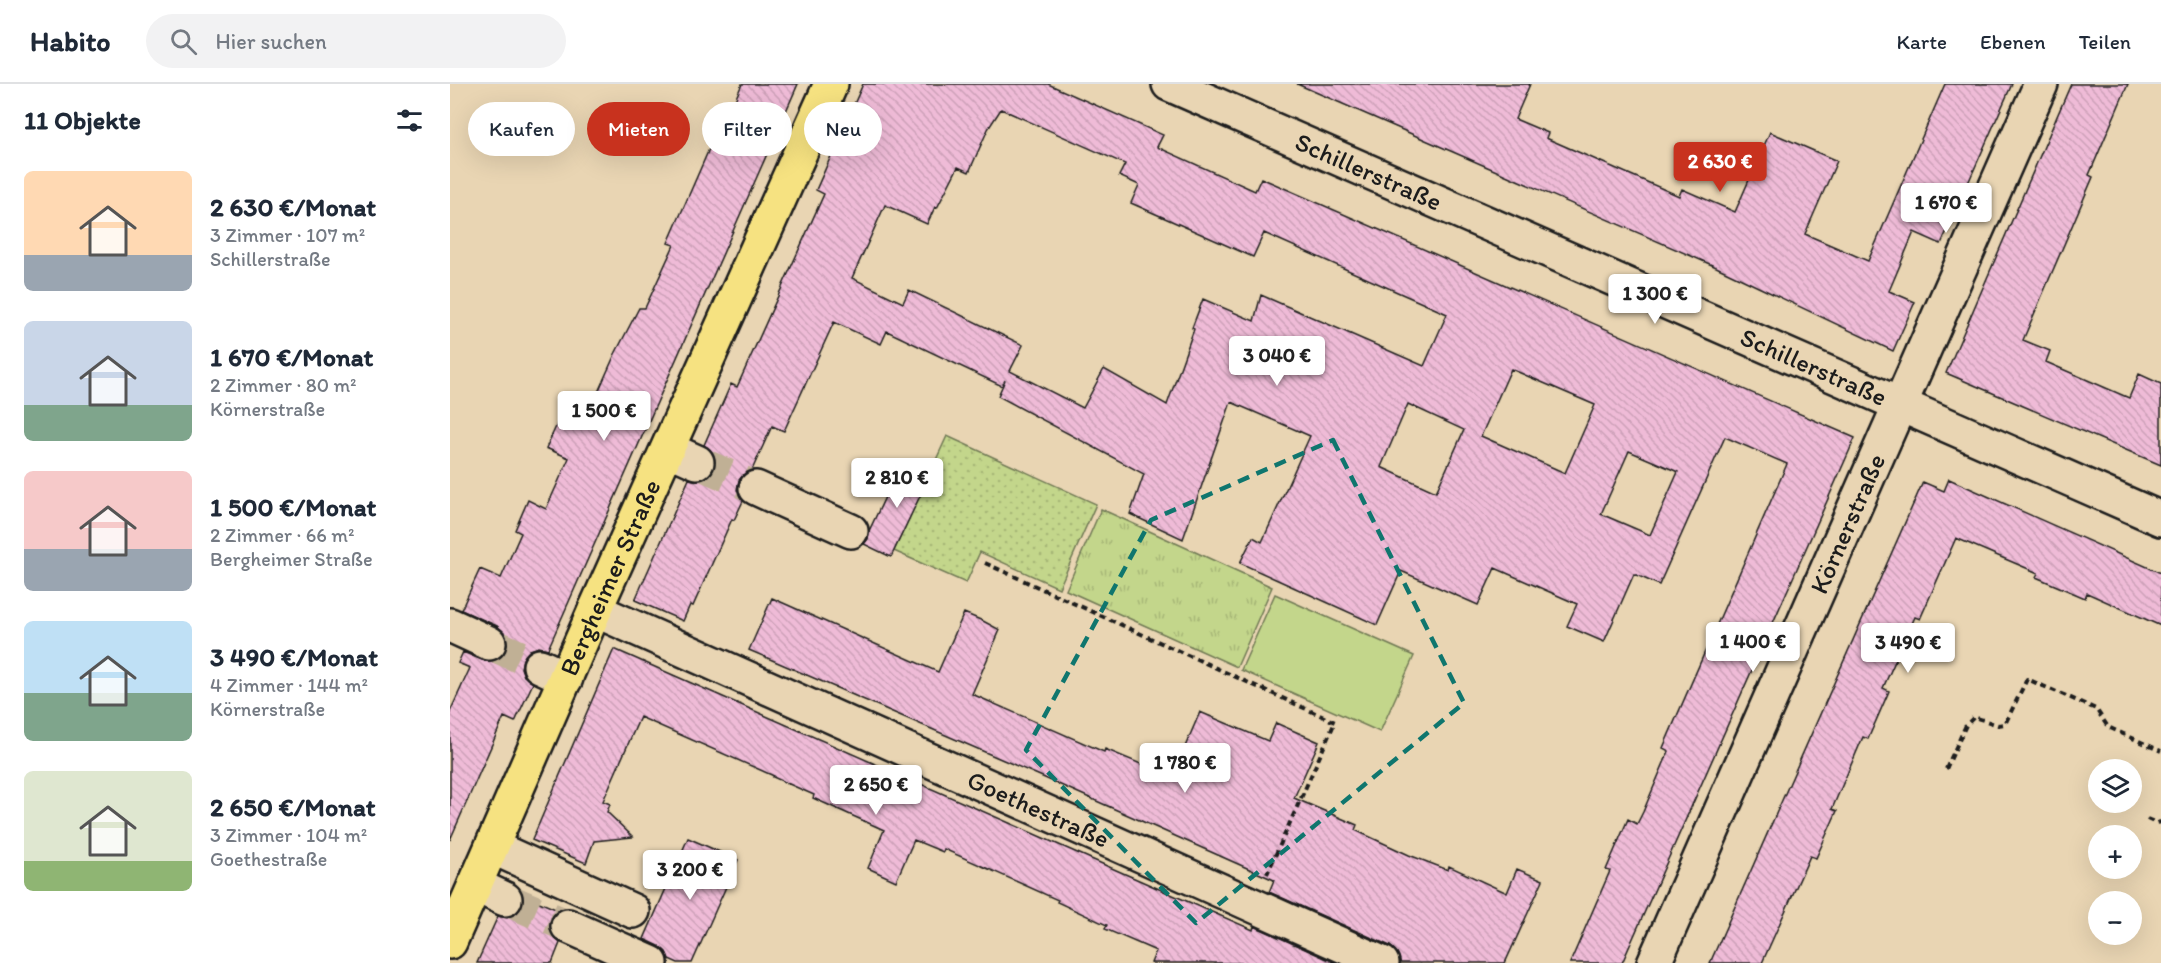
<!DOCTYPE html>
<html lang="de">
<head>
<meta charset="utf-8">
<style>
  body { margin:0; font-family:Itim,sans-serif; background:#f2f2f3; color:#1f2937; height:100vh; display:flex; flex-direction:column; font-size:22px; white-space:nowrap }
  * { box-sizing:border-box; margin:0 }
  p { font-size:20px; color:#747a83 }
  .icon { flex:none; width:33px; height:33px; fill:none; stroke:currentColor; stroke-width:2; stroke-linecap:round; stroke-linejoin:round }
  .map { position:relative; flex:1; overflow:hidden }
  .details { display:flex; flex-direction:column; background:#fff; width:450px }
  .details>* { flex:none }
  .banner { position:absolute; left:18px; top:18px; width:570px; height:54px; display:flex; gap:12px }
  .controls { position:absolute; left:1638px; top:675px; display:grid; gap:12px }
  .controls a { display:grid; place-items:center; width:54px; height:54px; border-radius:50%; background:#fff; box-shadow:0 6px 24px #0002; font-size:30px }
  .price { position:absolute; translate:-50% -51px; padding:0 14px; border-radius:6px; background:#fff; color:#222; font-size:20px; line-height:39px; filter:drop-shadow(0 2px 3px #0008) }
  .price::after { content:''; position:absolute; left:50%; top:36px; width:18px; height:14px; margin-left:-9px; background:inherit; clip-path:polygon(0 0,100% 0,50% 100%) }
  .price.active { background:#c8321e; color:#fff }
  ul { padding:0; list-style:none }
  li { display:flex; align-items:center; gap:18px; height:150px; padding:0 24px }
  li span { display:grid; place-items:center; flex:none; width:168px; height:120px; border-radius:9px; color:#555 }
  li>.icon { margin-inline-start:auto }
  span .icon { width:72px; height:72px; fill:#fffc; stroke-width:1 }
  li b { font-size:26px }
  h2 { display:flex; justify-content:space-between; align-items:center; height:72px; padding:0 24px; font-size:26px }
  .chip { padding:0 21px; border-radius:27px; background:#fff; box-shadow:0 6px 24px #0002; font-size:21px; line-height:54px }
  .chip.active { background:#c8321e; color:#fff }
  header { display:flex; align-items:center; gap:36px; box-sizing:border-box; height:84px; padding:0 30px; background:#fff; border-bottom:2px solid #e0e1e3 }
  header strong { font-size:28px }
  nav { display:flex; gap:33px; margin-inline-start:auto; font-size:21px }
  .search { width:420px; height:54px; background:#f2f2f3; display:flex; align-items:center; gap:15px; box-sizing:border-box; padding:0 21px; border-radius:33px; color:#747a83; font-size:22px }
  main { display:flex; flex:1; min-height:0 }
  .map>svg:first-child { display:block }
  .grass { fill:url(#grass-tufts); stroke:#707954; stroke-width:1.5 }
  .park { fill:url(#park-dots); stroke:#707954; stroke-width:1.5 }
  .pitch { fill:#c3d68b; stroke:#707954; stroke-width:1.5 }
  .building { fill:url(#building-back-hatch); stroke:#1c1c1c; stroke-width:1.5; fill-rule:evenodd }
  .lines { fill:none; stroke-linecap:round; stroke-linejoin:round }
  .minor-tunnel { stroke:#c0b095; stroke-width:33; stroke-dasharray:33 16; stroke-linecap:butt }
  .minor-casing { stroke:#1c1c1c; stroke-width:38 }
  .major-casing { stroke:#1c1c1c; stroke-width:38 }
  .path { stroke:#1c1c1c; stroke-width:4; stroke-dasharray:6 4.5; stroke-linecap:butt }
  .minor { stroke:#e9d5b3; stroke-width:33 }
  .major { stroke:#f6e281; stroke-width:33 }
  .marked { fill:none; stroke:#0f766e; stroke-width:4.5; stroke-dasharray:12 8; stroke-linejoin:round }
  .labels { text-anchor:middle; stroke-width:6; stroke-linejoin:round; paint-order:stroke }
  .street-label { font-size:26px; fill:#1c1c1c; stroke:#e9d5b3 }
</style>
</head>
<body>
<header>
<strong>Habito</strong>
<div class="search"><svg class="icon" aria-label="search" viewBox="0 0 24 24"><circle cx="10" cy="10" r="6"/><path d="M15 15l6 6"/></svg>Hier suchen</div>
<nav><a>Karte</a><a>Ebenen</a><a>Teilen</a></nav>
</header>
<main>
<section class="details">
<h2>11 Objekte<svg class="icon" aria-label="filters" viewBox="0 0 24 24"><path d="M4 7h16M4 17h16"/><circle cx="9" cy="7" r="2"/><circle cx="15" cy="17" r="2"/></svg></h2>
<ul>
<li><span style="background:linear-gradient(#ffd9b3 70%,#9aa5b1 0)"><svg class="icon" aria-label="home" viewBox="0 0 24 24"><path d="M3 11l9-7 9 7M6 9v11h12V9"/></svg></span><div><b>2 630 €/Monat</b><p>3 Zimmer · 107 m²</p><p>Schillerstraße</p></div></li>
<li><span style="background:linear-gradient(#c9d6e8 70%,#7fa58c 0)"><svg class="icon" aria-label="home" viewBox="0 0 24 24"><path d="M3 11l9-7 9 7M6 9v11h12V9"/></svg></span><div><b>1 670 €/Monat</b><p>2 Zimmer · 80 m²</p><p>Körnerstraße</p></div></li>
<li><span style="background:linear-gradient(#f6c9c9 65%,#9aa5b1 0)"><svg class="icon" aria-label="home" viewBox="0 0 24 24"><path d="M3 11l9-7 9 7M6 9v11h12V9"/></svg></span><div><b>1 500 €/Monat</b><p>2 Zimmer · 66 m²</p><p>Bergheimer Straße</p></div></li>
<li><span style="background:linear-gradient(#bfe0f5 60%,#7fa58c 0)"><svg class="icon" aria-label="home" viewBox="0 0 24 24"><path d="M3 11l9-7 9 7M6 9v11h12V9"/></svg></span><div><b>3 490 €/Monat</b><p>4 Zimmer · 144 m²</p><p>Körnerstraße</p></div></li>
<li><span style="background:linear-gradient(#dfe7d0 75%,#8fb573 0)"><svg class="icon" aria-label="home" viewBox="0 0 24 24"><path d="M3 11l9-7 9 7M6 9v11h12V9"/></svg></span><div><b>2 650 €/Monat</b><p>3 Zimmer · 104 m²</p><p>Goethestraße</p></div></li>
</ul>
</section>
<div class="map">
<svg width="1711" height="879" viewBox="0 0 1711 879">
  <defs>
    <pattern id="grass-tufts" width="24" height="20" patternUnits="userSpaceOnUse" patternTransform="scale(1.5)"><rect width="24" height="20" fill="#c3d68b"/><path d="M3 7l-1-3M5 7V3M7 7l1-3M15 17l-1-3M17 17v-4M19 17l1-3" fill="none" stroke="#a7b777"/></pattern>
    <pattern id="park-dots" width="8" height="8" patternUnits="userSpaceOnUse" patternTransform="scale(1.5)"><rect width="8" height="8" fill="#c3d68b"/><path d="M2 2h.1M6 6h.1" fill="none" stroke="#a7b777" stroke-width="1.8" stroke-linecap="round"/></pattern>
    <pattern id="building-back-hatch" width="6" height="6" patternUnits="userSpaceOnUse" patternTransform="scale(1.5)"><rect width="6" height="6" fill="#efbbd7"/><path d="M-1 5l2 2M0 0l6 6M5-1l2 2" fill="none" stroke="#cca0b8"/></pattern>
  </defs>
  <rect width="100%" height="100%" fill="#e9d5b3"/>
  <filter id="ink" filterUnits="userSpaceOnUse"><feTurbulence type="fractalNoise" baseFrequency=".0167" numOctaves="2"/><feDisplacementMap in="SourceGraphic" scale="12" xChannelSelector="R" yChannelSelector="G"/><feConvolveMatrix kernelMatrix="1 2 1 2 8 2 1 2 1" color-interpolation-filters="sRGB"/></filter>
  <g filter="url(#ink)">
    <path class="grass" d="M651 425 822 503 787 583 616 506Z"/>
    <path class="park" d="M497 352 646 420 609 504 530 468 516 499 444 467Z"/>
    <path class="pitch" d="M825 510 964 572 930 648 791 586Z"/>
    <path class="building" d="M292 0H348L98 565 89 563 80 566 73 575 71 584 74 592 83 599 65 638 54 633 0 756V628L20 584 8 579 13 568 32 576 41 578 49 575 56 567 58 558 55 549 47 542 11 526 30 485 51 494 71 449 65 446 78 416 96 425 119 374 96 364 110 334 132 344 165 270 189 224H195L224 161 218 159 263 56 267 58Z
      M413 0H598L713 51 707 63 805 107 811 94 1405 354 1172 879H1120L1160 787 1156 786 1178 735 1187 740 1193 728 1219 667 1213 664 1337 380 1275 353 1209 501 1184 490 1154 558 1117 542 1127 520 1045 484 1028 521 951 487 927 541 790 479 803 453 812 458 860 352 781 318 733 455 680 430 694 390 548 312 555 296 552 302 437 247 431 260 384 238 334 347 322 342 302 386 295 389 289 396 287 406 293 417 284 436 282 435 243 522 240 521 233 537 185 516 239 395 248 397 257 393 264 385 266 376 262 368 254 361 281 300 287 303 374 110 366 106ZM551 25 675 80 669 92 689 101 681 119 803 173 814 149 997 230 974 282 811 211 804 237 753 215 742 244 744 245 717 321 654 285 633 324 560 287 573 261 459 206 453 219 402 194 435 121 477 140 485 123 487 124 508 83 519 88 538 45ZM1061 285 1145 321 1115 389 1031 352ZM958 320 1014 346 986 408 931 383ZM1179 367 1228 388 1200 451 1151 430Z
      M847 0H1080L1065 35 1098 49 1096 54 1229 112 1232 105 1285 128 1320 48 1387 77 1355 150 1418 177 1495 0H1562L1491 160 1464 148 1439 207 1465 218 1443 267 1262 181Z
      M1621 0H1678L1639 91 1643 93 1573 256 1600 267 1596 278 1679 314 1689 290 1711 300V381L1496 289Z
      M452 377 480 391 441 473 414 460 418 455 419 447Z
      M1499 395 1711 489V542L1637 509 1635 514 1586 493 1588 489 1506 454 1470 535 1465 533 1433 604 1439 607 1418 655 1413 653 1382 725 1387 727 1366 774 1360 772 1312 879H1260L1473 398 1494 407Z
      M322 514 488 588 514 529 533 537 550 546 522 610 654 668 655 665 722 693 750 628 818 657 826 639 869 658 844 714 907 741 905 746 959 771 998 786 999 782 1057 809 1067 785 1093 796 1055 879H950L947 869 940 862 819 808 824 796 588 691 299 566Z
      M164 565 716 808 803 846 804 842 886 879H701L706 867 655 845 657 841 607 818 608 816 494 765 493 768 464 756 446 797 418 784 434 746 363 714 364 711 323 693 324 692 190 633 153 717 160 720 157 728 183 753 144 757 136 779 82 756Z
      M238 754 288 776 242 879H228L219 875 216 868 209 862 194 855Z
      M73 811 108 826 101 834 99 843 103 852 110 859 102 879H27L48 832 57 834 66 830 72 822Z"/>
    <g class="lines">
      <path class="minor-tunnel" d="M247 378 306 404
        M39 559 90 582
        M55 815 118 842"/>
      <g class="minor-casing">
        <g id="minor">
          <path id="s1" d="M719 0 1711 435"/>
          <path d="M218 365 247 378"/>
          <path d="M306 404 401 447"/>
          <path id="s2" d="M145 526 932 879"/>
          <path d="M0 541 39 559"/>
          <path d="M90 582 116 594"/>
          <path d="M42 763 183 827"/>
          <path d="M25 801 55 815"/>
          <path d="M118 842 201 879"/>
          <path id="s3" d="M1204 879 1591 0"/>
        </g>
      </g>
      <g class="major-casing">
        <g id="major">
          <path id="s4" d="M0 858 145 526 381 0"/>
        </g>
      </g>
      <path class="path" d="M535 479 885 638 817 790
        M1496 685 1516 641 1524 633 1548 641 1555 640 1577 595 1646 625 1658 643 1711 667
        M1697 735 1706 739 1711 738"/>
      <use href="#minor" class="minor"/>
      <use href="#major" class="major"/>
    </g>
  </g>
  <path class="marked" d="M883 356 1014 619 746 839 576 666 701 436Z"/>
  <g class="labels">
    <g class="street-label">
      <text dy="9" stroke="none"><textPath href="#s1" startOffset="218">Schillerstraße</textPath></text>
      <text dy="9" stroke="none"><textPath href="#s1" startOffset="704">Schillerstraße</textPath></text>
      <text dy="9" stroke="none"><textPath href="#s3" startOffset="480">Körnerstraße</textPath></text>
      <text dy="9" stroke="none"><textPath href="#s4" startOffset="398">Bergheimer Straße</textPath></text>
      <text dy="9" stroke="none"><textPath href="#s2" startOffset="486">Goethestraße</textPath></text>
    </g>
  </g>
</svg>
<div class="controls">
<a><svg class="icon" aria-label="layers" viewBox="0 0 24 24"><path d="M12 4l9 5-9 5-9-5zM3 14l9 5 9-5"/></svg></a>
<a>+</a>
<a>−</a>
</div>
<b class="price active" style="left:1270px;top:109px">2 630 €</b>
<b class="price" style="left:1496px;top:150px">1 670 €</b>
<b class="price" style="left:1205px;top:241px">1 300 €</b>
<b class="price" style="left:827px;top:303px">3 040 €</b>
<b class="price" style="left:154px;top:358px">1 500 €</b>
<b class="price" style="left:447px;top:425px">2 810 €</b>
<b class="price" style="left:1303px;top:589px">1 400 €</b>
<b class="price" style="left:1458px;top:590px">3 490 €</b>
<b class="price" style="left:735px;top:710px">1 780 €</b>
<b class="price" style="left:426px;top:732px">2 650 €</b>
<b class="price" style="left:240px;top:817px">3 200 €</b>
<div class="banner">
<a class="chip">Kaufen</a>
<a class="chip active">Mieten</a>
<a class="chip">Filter</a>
<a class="chip">Neu</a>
</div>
</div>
</main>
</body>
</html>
